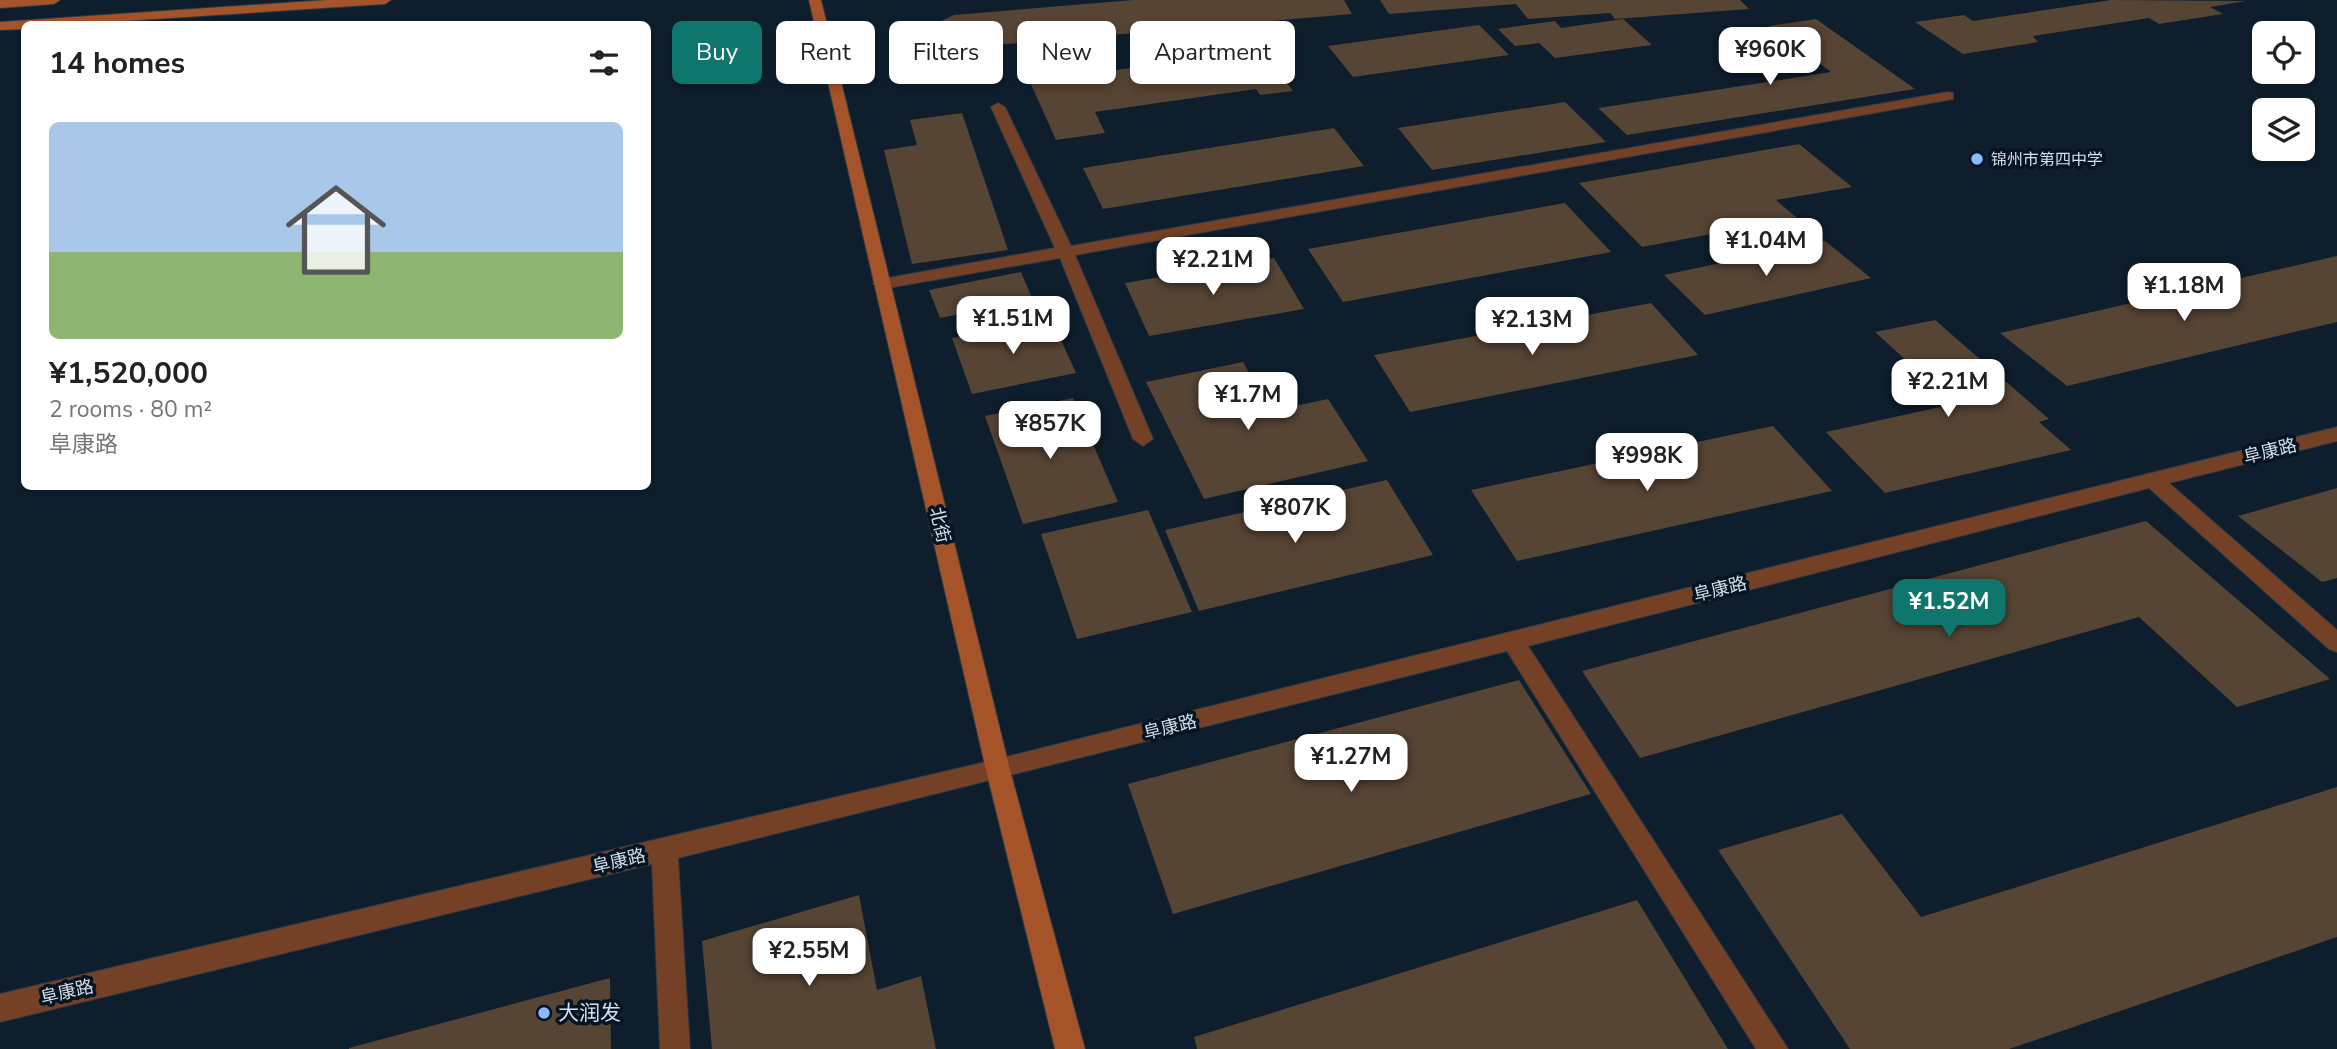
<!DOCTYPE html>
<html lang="en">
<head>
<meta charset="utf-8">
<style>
  body { margin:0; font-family:"Nunito Sans","Noto Sans SC",sans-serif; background:#f2f2f2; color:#222; height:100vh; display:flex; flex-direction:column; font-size:26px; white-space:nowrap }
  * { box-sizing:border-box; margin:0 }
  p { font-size:23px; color:#767676 }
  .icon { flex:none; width:38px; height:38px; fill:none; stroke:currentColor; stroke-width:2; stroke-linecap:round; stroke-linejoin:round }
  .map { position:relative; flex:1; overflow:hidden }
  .drawer { position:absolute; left:21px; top:21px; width:630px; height:469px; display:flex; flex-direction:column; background:#fff; border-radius:10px; box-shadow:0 4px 10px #0003 }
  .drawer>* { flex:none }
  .guide { position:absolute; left:672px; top:21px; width:665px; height:63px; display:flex; gap:14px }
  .tools { position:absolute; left:2252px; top:21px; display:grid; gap:14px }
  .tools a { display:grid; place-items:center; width:63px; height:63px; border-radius:10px; background:#fff; box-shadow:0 4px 10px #0003; font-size:35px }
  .price { position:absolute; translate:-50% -60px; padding:0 16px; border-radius:14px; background:#fff; color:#222; font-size:23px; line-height:46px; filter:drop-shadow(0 2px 4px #0008) }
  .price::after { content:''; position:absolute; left:50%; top:42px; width:21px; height:16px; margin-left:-10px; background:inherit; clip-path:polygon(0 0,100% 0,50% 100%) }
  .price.active { background:#0f766e; color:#fff }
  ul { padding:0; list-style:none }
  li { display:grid; align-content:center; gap:14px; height:371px; padding:0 28px }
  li+li { border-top:2px solid #e0e0e0 }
  li span { display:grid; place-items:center; height:217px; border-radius:10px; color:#555 }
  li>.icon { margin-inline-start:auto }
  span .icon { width:126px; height:126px; fill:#fffc; stroke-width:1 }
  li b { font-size:30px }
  h2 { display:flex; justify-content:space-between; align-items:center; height:84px; padding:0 28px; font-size:30px }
  .pill { padding:0 24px; border-radius:10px; background:#fff; box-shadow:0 4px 10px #0003; font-size:24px; line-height:63px }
  .pill.active { background:#0f766e; color:#fff }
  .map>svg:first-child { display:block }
  .building { fill:#564434 }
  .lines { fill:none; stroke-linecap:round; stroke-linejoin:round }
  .street-casing { stroke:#2a3946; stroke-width:2 }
  .secondary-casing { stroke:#2a3946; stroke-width:2 }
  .street { fill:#744127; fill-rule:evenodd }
  .secondary { fill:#a55328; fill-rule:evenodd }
  .poi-dot { fill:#89bafc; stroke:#051422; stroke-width:2.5 }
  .labels { text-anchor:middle; stroke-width:7; stroke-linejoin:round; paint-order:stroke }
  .far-poi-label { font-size:16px; fill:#d5dfe9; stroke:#051422; text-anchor:start }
  .street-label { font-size:18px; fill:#d5dfe9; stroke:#051422 }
  .near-poi-label { font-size:21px; fill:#d5dfe9; stroke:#051422; text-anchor:start }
</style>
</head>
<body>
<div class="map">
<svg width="2337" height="1049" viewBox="0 0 2337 1049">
  <rect width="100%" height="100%" fill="#0e1e2c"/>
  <path class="building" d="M1133 0H1344L1352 14 960 48 961 53 893 59 891 44 954 15Z
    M1380 0H1740L1749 9 1615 19 1610 13 1528 19 1516 4 1389 14Z
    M2111 0 2246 1 2210 7 2223 14 2159 24 2149 18 2033 36 2038 42 1963 54 1915 22 1964 15 1973 21Z
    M1623 19 1652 45 1555 58 1539 43 1515 46 1498 29 1555 21 1561 28Z
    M1816 19 1915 89 1627 135 1598 108 1831 72 1769 26Z
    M1479 25 1509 55 1353 77 1328 46Z
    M1181 61 1192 77 1274 66 1293 91 1260 95 1256 89 1095 112 1105 133 1056 140 1030 82Z
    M1565 102 1606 142 1432 170 1398 128Z
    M962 113 1008 250 912 264 884 150 917 145 910 120Z
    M1334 128 1364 166 1103 209 1083 168Z
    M1799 144 1852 187 1776 200 1797 218 1642 247 1579 183Z
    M1565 203 1611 252 1343 302 1308 249Z
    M1825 241 1871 278 1705 315 1664 275Z
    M2337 256V322L2067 386 2000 333Z
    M1274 258 1304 309 1149 336 1125 283Z
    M1021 272 1033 300 940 318 929 290Z
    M1651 303 1698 355 1410 412 1374 355Z
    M1051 318 1076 373 972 394 952 338Z
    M1935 320 2049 419 2039 422 2071 450 1885 493 1826 432 1954 404 1875 332Z
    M1243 362 1271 411 1328 399 1368 461 1204 499 1146 382Z
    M1073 398 1118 502 1023 524 985 416Z
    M1773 426 1832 491 1517 561 1471 490Z
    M1387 480 1433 555 1199 611 1165 530Z
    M2337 488V578L2322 582 2238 516Z
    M1148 510 1192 612 1077 639 1041 534Z
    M2146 521 2330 679 2237 707 2139 617 1640 758 1582 671Z
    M1519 680 1591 794 1173 914 1128 784Z
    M2337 787V937L2009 1049H1850L1718 850 1842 814 1921 917Z
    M859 895 877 990 921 976 936 1049H712L702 941Z
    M1637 900 1728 1049H1197L1194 1037Z
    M610 978 611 1049H349V1048Z"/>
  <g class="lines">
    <g class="street-casing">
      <path id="street" d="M1948 92 1953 93V99L1075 255 1153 439 1143 446 1133 439 1060 258 882 289 873 284 882 279 1055 248 991 107 998 103 1005 107 1071 246Z
        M2337 427V441L2169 483 2337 630V652L2329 649 2149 488 1528 646 1788 1049H1756L1507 651 678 858 690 1049H660L652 864 0 1022V994L998 759Z"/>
    </g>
    <g class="secondary-casing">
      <path id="secondary" d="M0 0H60L54 4 0 8Z
        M327 0H391L385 4 78 24H24V29L0 30V22Z
        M809 0H821L1010 770 1085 1049H1055L986 770Z"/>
    </g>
    <use href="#street" class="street"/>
    <use href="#secondary" class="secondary"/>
  </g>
  <g class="poi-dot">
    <circle cx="1977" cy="159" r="7"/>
    <circle cx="544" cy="1013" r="7"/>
  </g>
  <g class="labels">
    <g class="far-poi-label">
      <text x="1991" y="165">锦州市第四中学</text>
    </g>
    <g class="street-label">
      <text transform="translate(2270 451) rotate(-14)" y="6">阜康路</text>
      <text transform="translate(940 525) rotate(77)" y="6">北街</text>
      <text transform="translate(1720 589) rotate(-14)" y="6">阜康路</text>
      <text transform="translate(1170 727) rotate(-14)" y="6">阜康路</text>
      <text transform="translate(619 861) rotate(-13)" y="6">阜康路</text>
      <text transform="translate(67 992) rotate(-13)" y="6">阜康路</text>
    </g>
    <g class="near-poi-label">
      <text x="558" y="1020">大润发</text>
    </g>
  </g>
</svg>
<div class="tools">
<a><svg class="icon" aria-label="locate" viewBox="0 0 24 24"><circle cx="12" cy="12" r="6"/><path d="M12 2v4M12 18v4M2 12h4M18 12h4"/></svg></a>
<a><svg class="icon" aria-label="layers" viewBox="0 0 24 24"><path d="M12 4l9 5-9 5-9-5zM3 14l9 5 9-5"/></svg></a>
</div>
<b class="price" style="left:1770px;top:87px">¥960K</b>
<b class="price" style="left:1766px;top:278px">¥1.04M</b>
<b class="price" style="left:1213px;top:297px">¥2.21M</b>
<b class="price" style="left:2184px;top:323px">¥1.18M</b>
<b class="price" style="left:1013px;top:356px">¥1.51M</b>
<b class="price" style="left:1532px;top:357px">¥2.13M</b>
<b class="price" style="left:1948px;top:419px">¥2.21M</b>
<b class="price" style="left:1248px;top:432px">¥1.7M</b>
<b class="price" style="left:1050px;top:461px">¥857K</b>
<b class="price" style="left:1647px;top:493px">¥998K</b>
<b class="price" style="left:1295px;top:545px">¥807K</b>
<b class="price active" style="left:1949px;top:639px">¥1.52M</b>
<b class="price" style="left:1351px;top:794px">¥1.27M</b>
<b class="price" style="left:809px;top:988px">¥2.55M</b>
<div class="guide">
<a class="pill active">Buy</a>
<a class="pill">Rent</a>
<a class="pill">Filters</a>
<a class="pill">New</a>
<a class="pill">Apartment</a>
</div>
<section class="drawer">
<h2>14 homes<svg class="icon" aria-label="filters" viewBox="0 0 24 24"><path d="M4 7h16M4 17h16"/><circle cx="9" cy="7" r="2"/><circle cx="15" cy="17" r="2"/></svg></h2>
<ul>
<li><span style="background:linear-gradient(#a9c7e8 60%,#8fb573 0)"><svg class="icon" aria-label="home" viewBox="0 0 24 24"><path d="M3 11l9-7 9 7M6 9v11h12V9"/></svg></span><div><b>¥1,520,000</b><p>2 rooms · 80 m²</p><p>阜康路</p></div></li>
</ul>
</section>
</div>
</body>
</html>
